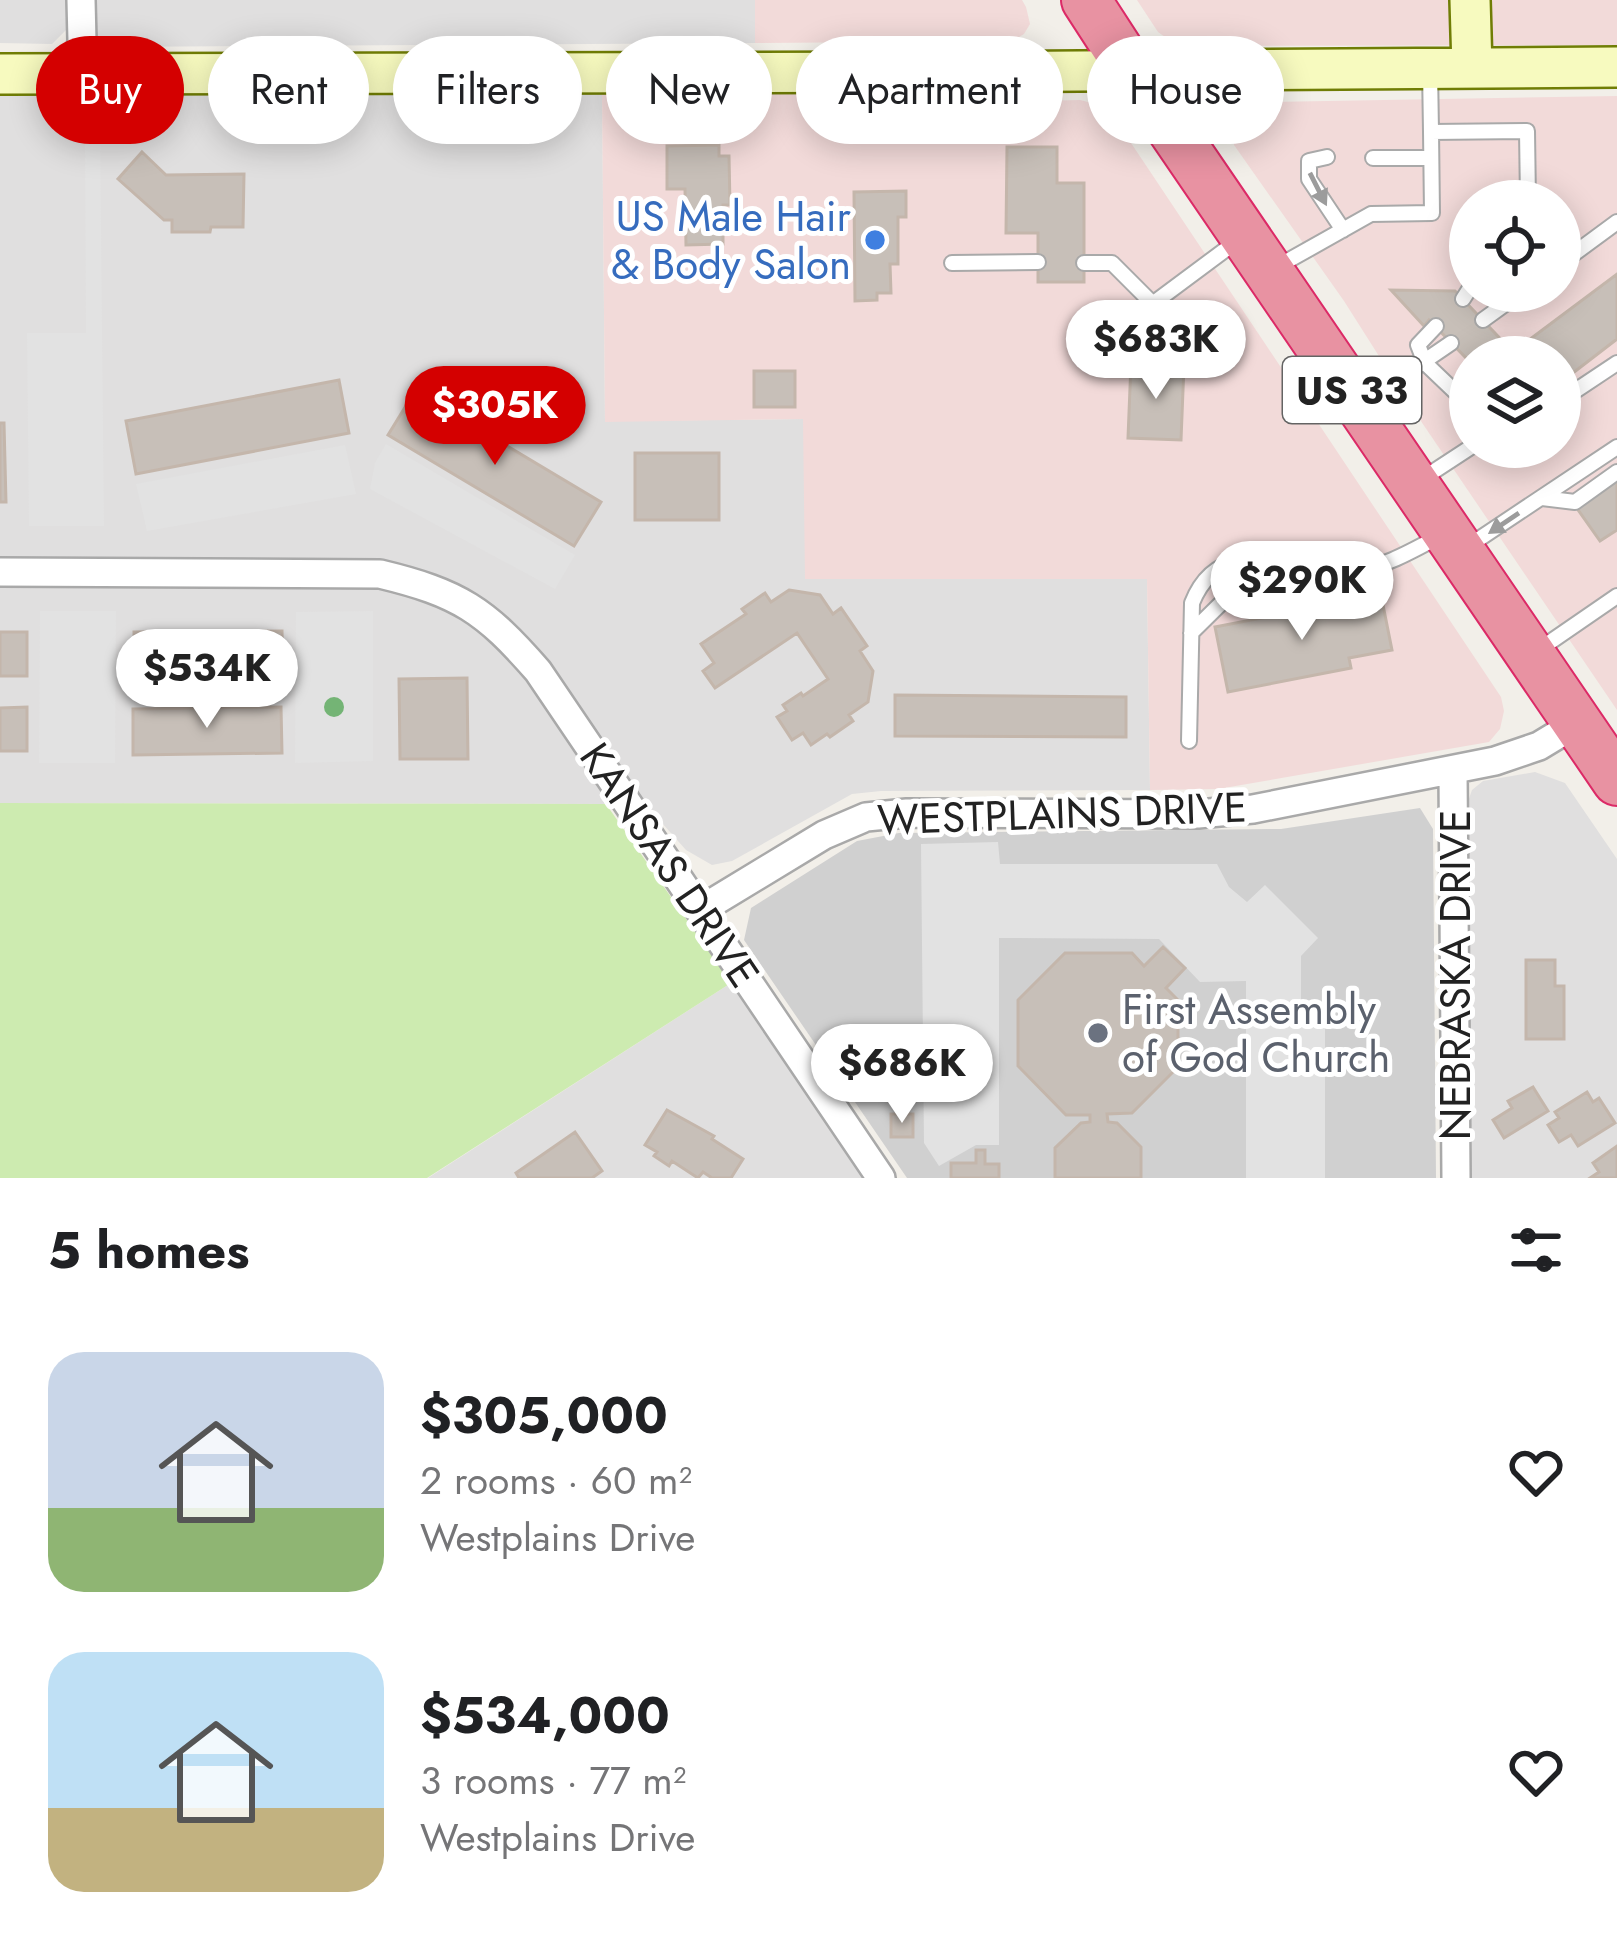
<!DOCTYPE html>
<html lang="en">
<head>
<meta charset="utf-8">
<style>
  body { margin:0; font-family:Jost,sans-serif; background:#f2f2f2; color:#202124; height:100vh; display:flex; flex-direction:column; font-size:45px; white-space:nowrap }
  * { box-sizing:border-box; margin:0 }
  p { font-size:39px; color:#757577 }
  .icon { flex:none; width:66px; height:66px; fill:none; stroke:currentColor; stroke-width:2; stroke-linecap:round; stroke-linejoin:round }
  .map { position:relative; height:1178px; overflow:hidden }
  .sheet { display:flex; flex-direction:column; background:#fff; flex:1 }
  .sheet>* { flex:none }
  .guide { position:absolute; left:36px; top:36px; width:1545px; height:108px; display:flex; gap:24px }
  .tools { position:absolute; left:1449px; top:180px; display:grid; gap:24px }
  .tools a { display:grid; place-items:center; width:132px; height:132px; border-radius:50%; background:#fff; box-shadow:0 6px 30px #0003; font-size:60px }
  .price { position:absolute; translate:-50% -102px; padding:0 27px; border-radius:42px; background:#fff; color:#222; font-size:39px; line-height:78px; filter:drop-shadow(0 3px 6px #0008) }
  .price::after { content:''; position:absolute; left:50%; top:72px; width:36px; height:27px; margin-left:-18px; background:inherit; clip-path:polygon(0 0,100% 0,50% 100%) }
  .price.current { background:#d40000; color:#fff }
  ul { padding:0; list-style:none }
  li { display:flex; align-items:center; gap:36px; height:300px; padding:0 48px }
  li span { display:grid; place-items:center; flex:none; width:336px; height:240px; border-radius:36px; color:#555 }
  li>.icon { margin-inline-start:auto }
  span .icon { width:144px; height:144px; fill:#fffc; stroke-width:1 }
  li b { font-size:51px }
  h2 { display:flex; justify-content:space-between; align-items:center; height:144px; padding:0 48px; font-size:51px }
  .pill { padding:0 42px; border-radius:54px; background:#fff; box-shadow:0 6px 30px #0003; font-size:42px; line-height:108px }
  .pill.current { background:#d40000; color:#fff }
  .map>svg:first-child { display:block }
  .residential { fill:#e0dfdf }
  .commercial { fill:#f2dad9; fill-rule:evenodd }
  .religious { fill:#d0d0d0 }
  .grass { fill:#cdebb0 }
  .parking { fill:#e2e2e2 }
  .building { fill:#c7bfb8; stroke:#c4b6ab; stroke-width:3 }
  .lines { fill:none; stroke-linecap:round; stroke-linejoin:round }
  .lane-casing { stroke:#a9a9a9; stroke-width:18 }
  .street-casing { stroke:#a9a9a9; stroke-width:32 }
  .secondary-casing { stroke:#707d05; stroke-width:44 }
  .highway-casing { stroke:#dc2a67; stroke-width:52 }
  .lane { stroke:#fff; stroke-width:14 }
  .street { stroke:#fff; stroke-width:27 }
  .secondary { stroke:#f7fabf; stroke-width:39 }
  .highway { stroke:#e892a2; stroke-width:48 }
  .tree { fill:#74b475 }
  .oneway { fill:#9c9c9c }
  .shop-dot { fill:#3f7fe0; stroke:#fff; stroke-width:4.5 }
  .worship-dot { fill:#6b7280; stroke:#fff; stroke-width:4.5 }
  .labels { text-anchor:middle; stroke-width:10; stroke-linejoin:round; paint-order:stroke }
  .shield { fill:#fff; stroke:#646464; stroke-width:3 }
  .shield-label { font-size:39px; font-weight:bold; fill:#222 }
  .shop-label { font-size:42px; fill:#366cbe; stroke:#fff; text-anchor:end }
  .street-label { font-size:42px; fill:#222; stroke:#fff }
  .worship-label { font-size:42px; fill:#5b616d; stroke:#fff; text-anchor:start }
</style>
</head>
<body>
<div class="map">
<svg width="1617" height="1178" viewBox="0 0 1617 1178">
  <rect width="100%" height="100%" fill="#f2efe9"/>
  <path class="residential" d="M0 0H66V30L52 44 0 43Z
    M96 0H755V43L105 47 97 39Z
    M602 91 605 421 804 419 806 579H1147L1150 790 881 791 852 794 732 861 712 865 686 850 574 724 606 804 0 803V93Z
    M1535 772 1565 783 1617 859V1178H1469L1465 810 1472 790 1483 781Z
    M731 983 863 1178H428Z"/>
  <path class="commercial" d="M755 0H1022L1026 7 1030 24 1024 34 1012 41 755 43Z
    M1137 0H1617V45L1190 46 1172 42 1158 32Z
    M818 89 943 103 1080 100 1100 105 1117 122 1501 697 1504 711 1500 729 1489 742 1218 789 1150 790 1147 579H805L803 419 605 422 602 91Z
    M1617 96V710L1410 405 1344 301 1234 145 1233 129 1239 114 1250 104 1265 102ZM1470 201H1560V291H1470ZM1470 357H1560V447H1470Z"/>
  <path class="religious" d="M1420 808 1433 829 1436 1178H907L744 940 751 908 857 841 899 833 1281 829Z"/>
  <path class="grass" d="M0 803 606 804 731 983 427 1178H0Z"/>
  <path class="parking" d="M100 128 104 526H29L27 333H86L85 129Z
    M386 444 575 555 555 589 370 489 375 463Z
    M345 445 356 494 147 531 136 484Z
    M40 611H116L115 763H39Z
    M373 611V761L295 763 296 612Z
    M998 842 1000 864H1217L1229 887 1247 902 1265 885 1318 938 1301 956V1001L1325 1002V1178H1246V981L1200 982 1159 939 999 938V1145H976L939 1166 924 1143 921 844Z"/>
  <path class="building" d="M719 145V156H729L730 205H723V244L686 245 685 189H667V146Z
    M1007 147H1057V183H1084V282H1038V233H1006Z
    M142 152 166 175 244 174 243 227H211L210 232H172V220H164L118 179Z
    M906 191V217H898V264H890L891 293H877V300L855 301 854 192Z
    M1617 274V339L1560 383V357H1470V362L1429 320 1424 326 1391 290 1455 291 1513 352Z
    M1131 363 1184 365 1181 440 1128 438Z
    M754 371H795V407H754Z
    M339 380 349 433 136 474 126 421Z
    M415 391 601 502 574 546 388 435Z
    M0 423H4L6 502H0Z
    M635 453H719V520H635Z
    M1617 479V530L1600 541 1576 507Z
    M789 590 820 595 833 614 841 608 867 646 860 651 873 671 868 702 849 715 853 721 830 737 827 734 811 745 803 733 792 740 777 717 787 711 783 705 801 693 803 696 828 679 797 633 715 688 703 671 714 663 701 644 746 614 742 609 765 593 771 602Z
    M1381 595 1392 650 1349 658 1351 668 1228 692 1215 627Z
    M282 631 283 676 134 677V632Z
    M0 632H27V676H0Z
    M467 678 468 759H400L399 679Z
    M895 695 1126 697V737L895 736Z
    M27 707V751H0V708Z
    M281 707 282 753 133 755V709Z
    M1163 947 1185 968 1166 988 1178 1000V1067L1132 1113 1107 1114 1108 1122 1117 1123 1141 1147V1178H1055V1148L1081 1123 1090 1122V1115H1066L1018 1066V1000L1065 953H1132L1144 966Z
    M1526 960H1555V986H1564V1039H1526Z
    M1533 1087 1548 1111 1504 1138 1493 1120 1512 1108 1508 1101Z
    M1587 1092 1593 1102 1599 1098 1615 1123 1578 1146 1571 1135 1559 1142 1548 1125 1559 1118 1555 1112Z
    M667 1110 714 1136 712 1139 743 1159 731 1178H712L703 1172 698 1178 672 1161 669 1166 654 1156 657 1152 645 1145Z
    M891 1114H913V1137H891Z
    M575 1132 602 1171 592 1178H519L516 1173Z
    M1617 1146V1178H1590L1599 1172 1593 1163Z
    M976 1150H985V1164H999V1178H951V1163H976Z"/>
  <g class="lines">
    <g class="lane-casing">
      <path id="lane" d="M1430 69 1431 132 1527 131 1528 201
        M1327 157 1309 161V179L1343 230
        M1373 158H1431
        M952 263 1038 262
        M1084 263H1112L1153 304
        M1560 264 1617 222
        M1275 268 1371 214 1432 213 1431 132
        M1463 299 1470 288
        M1483 320 1523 291
        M1436 326 1418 345 1425 363 1470 406
        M1100 343 1237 241
        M1366 401 1451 343
        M1560 401 1617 363
        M1419 481 1471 447
        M1542 498 1575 502 1617 472
        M1467 547 1617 447
        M1191 633 1264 561
        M1540 649 1617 596
        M1189 741 1192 603C1213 550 1256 557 1304 565 1319 567 1335 573 1350 572 1382 568 1410 552 1438 537"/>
    </g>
    <g class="street-casing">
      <path id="street" d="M77 73 82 41 81 0
        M0 572 380 574C459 593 485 610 538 671L881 1178
        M1453 771 1456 1178
        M702 909 824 835 866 817 907 813 1198 814 1253 809 1495 761 1539 746 1577 723"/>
    </g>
    <g class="secondary-casing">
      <path id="secondary" d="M1470 0 1472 67
        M0 74 951 72 1617 67"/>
    </g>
    <g class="highway-casing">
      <path id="highway" d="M1086 0 1132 71 1617 781"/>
    </g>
    <use href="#lane" class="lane"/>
    <use href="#street" class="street"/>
    <use href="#secondary" class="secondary"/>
    <use href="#highway" class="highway"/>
  </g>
  <circle class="tree" cx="334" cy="707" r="10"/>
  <defs><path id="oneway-solid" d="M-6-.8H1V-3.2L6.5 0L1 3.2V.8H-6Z" transform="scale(3)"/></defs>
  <g class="oneway">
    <use href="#oneway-solid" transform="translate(1318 189) rotate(63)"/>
    <use href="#oneway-solid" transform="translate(1504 523) rotate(146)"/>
  </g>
  <circle class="shop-dot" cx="875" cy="240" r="12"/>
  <circle class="worship-dot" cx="1098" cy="1033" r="12"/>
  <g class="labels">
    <rect class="shield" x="1283" y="357" width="138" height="66" rx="9"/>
    <g class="shield-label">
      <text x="1352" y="404">US 33</text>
    </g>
    <g class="shop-label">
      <text x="851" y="231">US Male Hair<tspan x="851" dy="48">&amp; Body Salon</tspan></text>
    </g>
    <g class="street-label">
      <text transform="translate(1062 813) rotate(-2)" y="15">WESTPLAINS DRIVE</text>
      <text transform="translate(670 865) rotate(56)" y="15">KANSAS DRIVE</text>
      <text transform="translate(1455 975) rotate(-90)" y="15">NEBRASKA DRIVE</text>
    </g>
    <g class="worship-label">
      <text x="1122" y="1024">First Assembly<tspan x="1122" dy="48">of God Church</tspan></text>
    </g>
  </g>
</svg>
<div class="tools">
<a><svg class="icon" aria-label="locate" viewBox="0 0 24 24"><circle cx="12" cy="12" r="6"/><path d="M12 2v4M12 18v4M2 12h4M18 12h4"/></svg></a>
<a><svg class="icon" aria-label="layers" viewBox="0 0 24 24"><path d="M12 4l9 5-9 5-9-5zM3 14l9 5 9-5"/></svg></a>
</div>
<b class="price" style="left:1156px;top:402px">$683K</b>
<b class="price current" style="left:495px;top:468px">$305K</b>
<b class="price" style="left:1302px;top:643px">$290K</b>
<b class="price" style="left:207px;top:731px">$534K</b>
<b class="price" style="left:902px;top:1126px">$686K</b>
<div class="guide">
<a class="pill current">Buy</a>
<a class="pill">Rent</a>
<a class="pill">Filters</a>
<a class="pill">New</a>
<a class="pill">Apartment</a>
<a class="pill">House</a>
</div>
</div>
<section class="sheet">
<h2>5 homes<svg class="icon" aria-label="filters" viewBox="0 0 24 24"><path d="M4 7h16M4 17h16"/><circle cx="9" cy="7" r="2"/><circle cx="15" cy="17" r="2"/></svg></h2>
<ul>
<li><span style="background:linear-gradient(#c9d6e8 65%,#8fb573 0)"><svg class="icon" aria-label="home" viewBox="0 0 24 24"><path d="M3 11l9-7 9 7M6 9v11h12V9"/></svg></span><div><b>$305,000</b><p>2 rooms · 60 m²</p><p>Westplains Drive</p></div><svg class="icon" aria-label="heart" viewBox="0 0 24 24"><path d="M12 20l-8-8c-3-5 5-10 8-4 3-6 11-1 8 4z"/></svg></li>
<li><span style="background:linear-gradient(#bfe0f5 65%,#c2b280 0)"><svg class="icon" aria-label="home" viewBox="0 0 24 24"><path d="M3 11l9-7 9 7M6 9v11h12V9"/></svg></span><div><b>$534,000</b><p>3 rooms · 77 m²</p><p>Westplains Drive</p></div><svg class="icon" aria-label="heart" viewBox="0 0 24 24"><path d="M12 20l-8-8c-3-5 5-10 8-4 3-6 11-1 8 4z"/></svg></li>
</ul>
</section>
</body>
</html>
